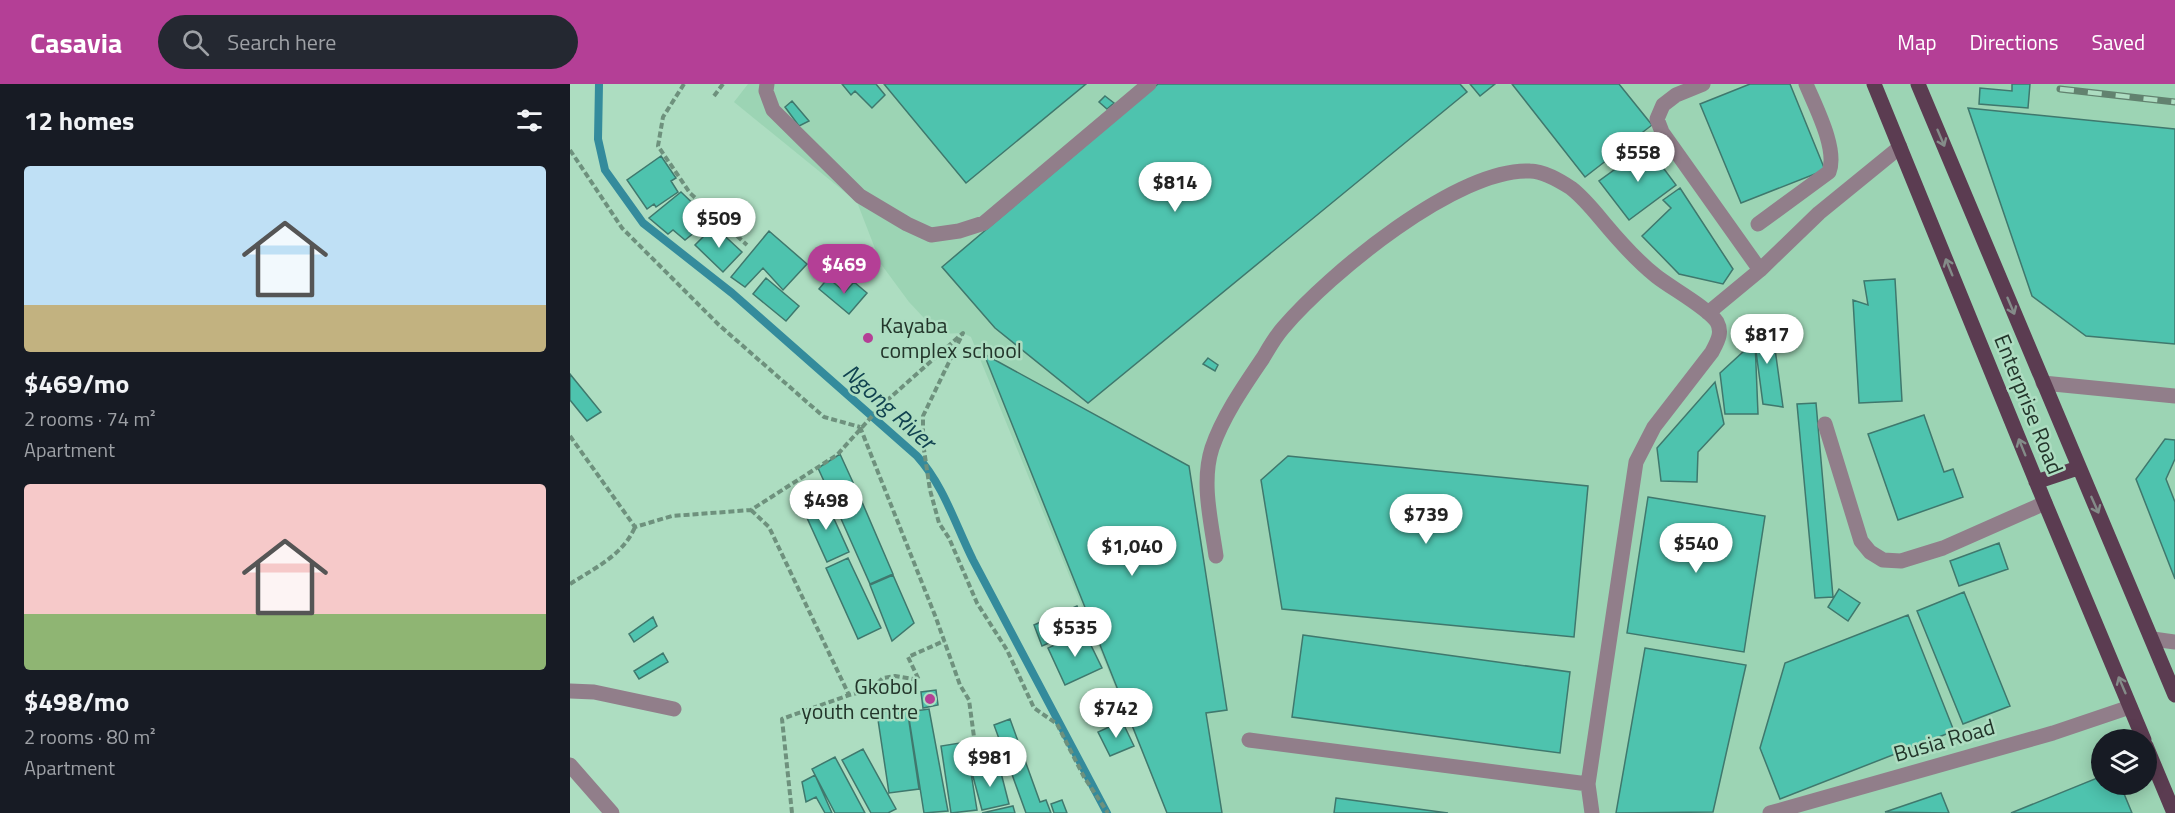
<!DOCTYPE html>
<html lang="en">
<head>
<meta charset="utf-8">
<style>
  body { margin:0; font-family:"Titillium Web",sans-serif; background:#242831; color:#f1f3f6; height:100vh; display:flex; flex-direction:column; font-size:22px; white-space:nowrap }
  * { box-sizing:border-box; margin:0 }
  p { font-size:20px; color:#9ea1a6 }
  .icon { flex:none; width:33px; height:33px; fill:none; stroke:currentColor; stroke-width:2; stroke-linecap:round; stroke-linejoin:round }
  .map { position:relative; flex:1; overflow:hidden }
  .panel { display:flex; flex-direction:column; background:#171b24; width:570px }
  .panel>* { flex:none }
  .buttons { position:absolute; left:1521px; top:645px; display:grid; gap:12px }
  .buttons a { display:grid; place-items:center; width:66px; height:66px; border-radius:50%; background:#171b24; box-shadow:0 3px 15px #0003; font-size:30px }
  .price { position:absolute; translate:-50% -51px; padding:0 14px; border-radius:21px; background:#fff; color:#222; font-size:20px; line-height:39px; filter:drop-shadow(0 2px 3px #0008) }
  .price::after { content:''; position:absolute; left:50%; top:36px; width:18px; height:14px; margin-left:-9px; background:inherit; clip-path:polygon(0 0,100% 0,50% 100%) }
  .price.selected { background:#b43f96; color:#fff }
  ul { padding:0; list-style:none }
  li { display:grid; align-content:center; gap:12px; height:318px; padding:0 24px }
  li span { display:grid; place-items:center; height:186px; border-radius:6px; color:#555 }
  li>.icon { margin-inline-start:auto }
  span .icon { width:108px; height:108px; fill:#fffc; stroke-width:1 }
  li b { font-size:26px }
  h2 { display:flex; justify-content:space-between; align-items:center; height:72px; padding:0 24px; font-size:26px }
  header { display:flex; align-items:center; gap:36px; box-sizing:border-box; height:84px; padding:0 30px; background:#b43f96; color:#fff }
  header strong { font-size:28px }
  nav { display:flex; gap:33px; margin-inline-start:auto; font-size:21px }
  .search { width:420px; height:54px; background:#242831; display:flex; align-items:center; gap:15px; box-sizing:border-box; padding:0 21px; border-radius:33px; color:#9ea1a6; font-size:22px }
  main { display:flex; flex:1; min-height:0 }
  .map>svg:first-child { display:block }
  .built { fill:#9cd4b4; fill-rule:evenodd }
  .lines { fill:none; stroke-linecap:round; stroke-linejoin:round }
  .stream { stroke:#348b9c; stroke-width:8 }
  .building { fill:#4ec3ae; stroke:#3f786d; stroke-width:1.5 }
  .path { stroke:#6e917d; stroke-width:4; stroke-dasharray:6 3; stroke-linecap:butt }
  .minor { stroke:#917e8a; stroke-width:15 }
  .major { stroke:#5b3c51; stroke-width:15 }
  .rail-casing { stroke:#62826f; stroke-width:7 }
  .rail { stroke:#adddc1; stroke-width:4.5; stroke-dasharray:14; stroke-linecap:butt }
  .oneway { stroke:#848c89 }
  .poi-dot { fill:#b43f96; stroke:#adddc1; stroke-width:2 }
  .labels { text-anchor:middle; stroke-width:5; stroke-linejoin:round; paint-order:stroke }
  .poi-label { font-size:22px; fill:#23362b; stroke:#adddc1; text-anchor:start }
  .street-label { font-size:22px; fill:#23362b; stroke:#adddc1 }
  .water-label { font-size:24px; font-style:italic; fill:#114350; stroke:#adddc1 }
</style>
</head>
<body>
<header>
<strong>Casavia</strong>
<div class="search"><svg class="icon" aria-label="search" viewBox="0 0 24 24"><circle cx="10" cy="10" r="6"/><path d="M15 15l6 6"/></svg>Search here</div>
<nav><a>Map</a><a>Directions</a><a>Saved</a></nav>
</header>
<main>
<section class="panel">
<h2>12 homes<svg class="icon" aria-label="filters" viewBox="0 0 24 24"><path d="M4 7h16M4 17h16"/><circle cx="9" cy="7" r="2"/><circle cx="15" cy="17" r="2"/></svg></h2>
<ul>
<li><span style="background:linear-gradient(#bfe0f5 75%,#c2b280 0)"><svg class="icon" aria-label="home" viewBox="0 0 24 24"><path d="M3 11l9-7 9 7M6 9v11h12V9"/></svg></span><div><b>$469/mo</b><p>2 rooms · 74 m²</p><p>Apartment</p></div></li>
<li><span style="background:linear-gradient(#f6c9c9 70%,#8fb573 0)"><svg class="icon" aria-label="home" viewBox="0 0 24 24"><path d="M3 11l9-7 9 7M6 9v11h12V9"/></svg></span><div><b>$498/mo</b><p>2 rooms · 80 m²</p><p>Apartment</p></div></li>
</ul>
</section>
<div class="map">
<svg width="1605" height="729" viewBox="0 0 1605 729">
  <rect width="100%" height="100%" fill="#adddc1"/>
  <path class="built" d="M178 0H1605V729H597L401 253 393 249 369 250 339 218 311 180 287 118 164 18ZM1532 656H1576V700H1532Z"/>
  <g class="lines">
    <path class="stream" d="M29 0 28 55 35 86 73 139 162 209 347 372C374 402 385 440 403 476 448 560 492 645 537 729"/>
  </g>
  <path class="building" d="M272 0H306L315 11 302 24 285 7 281 11Z
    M314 0H516L396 99Z
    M588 0H890L897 8 518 319 425 244 372 183Z
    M900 0H925L910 12Z
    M942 0H1049L1082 41 1015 93Z
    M1180 0H1220L1255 86 1171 119 1130 20Z
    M1442 0H1460L1458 24 1409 20 1410 4 1442 7Z
    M535 12 544 19 537 25 529 18Z
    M222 17 239 37 229 42 215 23Z
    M1398 24 1605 45V260L1516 252 1462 212Z
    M1077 62 1106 101 1059 136 1029 97Z
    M91 72 106 94 101 97 108 108 86 123 84 120 77 125 57 96Z
    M1110 104 1163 185 1153 200 1109 190 1072 152 1101 124 1093 116Z
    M111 108 135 131V140L115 156 103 146 98 150 79 134Z
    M144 142 172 168 153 188 125 161Z
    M199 147 237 180 213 206 193 184 175 203 161 193Z
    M196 194 229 222 216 237 183 210Z
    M258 194 275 208 284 198 297 209 279 230 249 205Z
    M1325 195 1332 317 1289 319 1283 216 1298 221 1294 197Z
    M1182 237 1202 243 1213 323 1193 320Z
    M1185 257 1188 330H1155L1150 289Z
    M414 270 619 382 657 626 636 629 652 729H597Z
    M638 274 648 281 645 287 633 280Z
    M0 290 31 328 17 337 0 316Z
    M1145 298 1154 340 1128 368 1127 398 1091 397 1087 364Z
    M1246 319 1263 513 1245 514 1227 320Z
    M1354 331 1374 388 1383 385 1393 413 1328 436 1298 350Z
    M1595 355 1605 356V375L1596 395 1605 418V495L1566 395Z
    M270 370 292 418 268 428 248 384Z
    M718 372 1018 402 1004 553 712 525 691 396Z
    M1078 413 1195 432 1174 568 1057 549Z
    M255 415 279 468 257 478 233 425Z
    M292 418 323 490 300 500 268 428Z
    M1429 459 1438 485 1389 502 1380 477Z
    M278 474 311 544 288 555 256 484Z
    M323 491 344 539 322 557 300 501Z
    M1269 505 1290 519 1278 537 1258 523Z
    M1394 508 1440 622 1393 640 1347 527Z
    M507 522 516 543 472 562 464 541Z
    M1338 531 1384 647 1210 715 1190 664 1215 579Z
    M83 533 87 542 64 558 59 550Z
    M514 547 532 584 495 601 478 564Z
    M733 551 1000 588 990 669 722 633Z
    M1075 564 1176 581 1143 728 1046 729Z
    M93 569 98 578 69 595 64 587Z
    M366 606 368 621 353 624 351 608Z
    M337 624 349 705 319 709 307 629Z
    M359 625 378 727 354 729 338 628Z
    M440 635 470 718 476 716 481 729H456L424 641Z
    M552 637 564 662 540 672 528 648Z
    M396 658 407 726 381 729 371 662Z
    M293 665 326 725 318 729H301L272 676Z
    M265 673 295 729H265L245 691 242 685Z
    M414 682 416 688 430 685 439 720 412 726 401 685Z
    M245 691 262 729H255L246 713 236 718 232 698Z
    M1532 692V700H1550L1562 729H1441Z
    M1371 709 1379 729 1315 728Z
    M766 714 878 729H764Z
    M492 716 497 729H484L481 720Z
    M443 722 445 729H412Z"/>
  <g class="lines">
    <path class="path" d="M114 0 93 33 88 62 120 109 177 161
      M144 12 153 0
      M0 66 52 144 149 241 254 333 290 343
      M290 343 366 534 390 601 399 616 404 653
      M0 352 65 443 102 432 181 426 267 371 314 319 393 249 353 332V359L360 406 369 439 379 454 407 519 437 566 464 624 487 640 514 693 538 729
      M181 426 199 443 279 611 300 606 313 594 325 592 349 596 338 573 374 557
      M0 500C25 484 53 471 65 443
      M222 729 212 635 279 611"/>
    <path class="minor" d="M197 0 196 7 203 26 290 112 337 140 361 151 389 147 414 139 579 0
      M1133 0 1106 11 1093 21 1087 35 1092 48 1190 186
      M1188 140 1259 88C1268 65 1245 22 1236 0
      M1138 229 1190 186 1249 129 1330 63
      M1473 299 1605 312
      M1255 340 1291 457 1300 468 1313 476 1331 477 1373 464 1475 419
      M646 472C641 437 631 398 642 364 653 332 674 302 693 274 699 264 705 253 713 244 759 190 887 84 960 87 974 87 990 97 1001 104 1014 114 1025 128 1035 140 1051 159 1067 177 1086 192 1101 204 1138 224 1147 238 1153 249 1147 258 1142 268L1084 343 1066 378 1018 700 1022 729
      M1583 555 1605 558
      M0 607 24 608 104 625
      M679 656 1018 700
      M0 681 42 729
      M1200 729 1483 649 1560 623"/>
    <path class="major" d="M1304 0 1475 419 1574 656
      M1348 0 1605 611
      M1466 398 1508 384
      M1576 662 1604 729"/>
    <g class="rail-casing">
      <path id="rail" d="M1490 5 1605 18"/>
    </g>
    <use href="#rail" class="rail"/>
  </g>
  <defs><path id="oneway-shaft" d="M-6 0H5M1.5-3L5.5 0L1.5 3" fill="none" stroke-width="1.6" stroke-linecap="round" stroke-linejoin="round" transform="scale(1.5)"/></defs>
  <g class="oneway">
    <use href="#oneway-shaft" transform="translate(1371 54) rotate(67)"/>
    <use href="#oneway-shaft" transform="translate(1379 183) rotate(-112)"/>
    <use href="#oneway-shaft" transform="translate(1441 222) rotate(67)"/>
    <use href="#oneway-shaft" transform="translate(1452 363) rotate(-112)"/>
    <use href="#oneway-shaft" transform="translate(1525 421) rotate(66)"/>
    <use href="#oneway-shaft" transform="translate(1552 601) rotate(-113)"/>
  </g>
  <g class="poi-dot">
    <circle cx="298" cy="254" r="6"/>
    <circle cx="360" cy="615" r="6"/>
  </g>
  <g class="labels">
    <g class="poi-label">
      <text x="310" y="249">Kayaba<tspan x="310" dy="25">complex school</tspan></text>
      <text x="348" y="610" text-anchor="end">Gkobol<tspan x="348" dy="25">youth centre</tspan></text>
    </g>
    <g class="street-label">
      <text transform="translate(1459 320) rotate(68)" y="8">Enterprise Road</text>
      <text transform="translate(1374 656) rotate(-16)" y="8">Busia Road</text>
    </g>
    <g class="water-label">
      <text transform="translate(319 323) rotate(42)" y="8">Ngong River</text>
    </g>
  </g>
</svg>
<div class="buttons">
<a><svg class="icon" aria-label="layers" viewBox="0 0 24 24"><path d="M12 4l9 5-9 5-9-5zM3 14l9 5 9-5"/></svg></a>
</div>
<b class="price" style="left:1068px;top:99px">$558</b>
<b class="price" style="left:605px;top:129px">$814</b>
<b class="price" style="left:149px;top:165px">$509</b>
<b class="price selected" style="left:274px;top:211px">$469</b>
<b class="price" style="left:1197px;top:281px">$817</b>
<b class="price" style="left:256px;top:447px">$498</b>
<b class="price" style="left:856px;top:461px">$739</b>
<b class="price" style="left:1126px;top:490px">$540</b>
<b class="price" style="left:562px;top:493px">$1,040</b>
<b class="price" style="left:505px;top:574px">$535</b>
<b class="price" style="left:546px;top:655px">$742</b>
<b class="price" style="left:420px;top:704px">$981</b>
</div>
</main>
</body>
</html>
